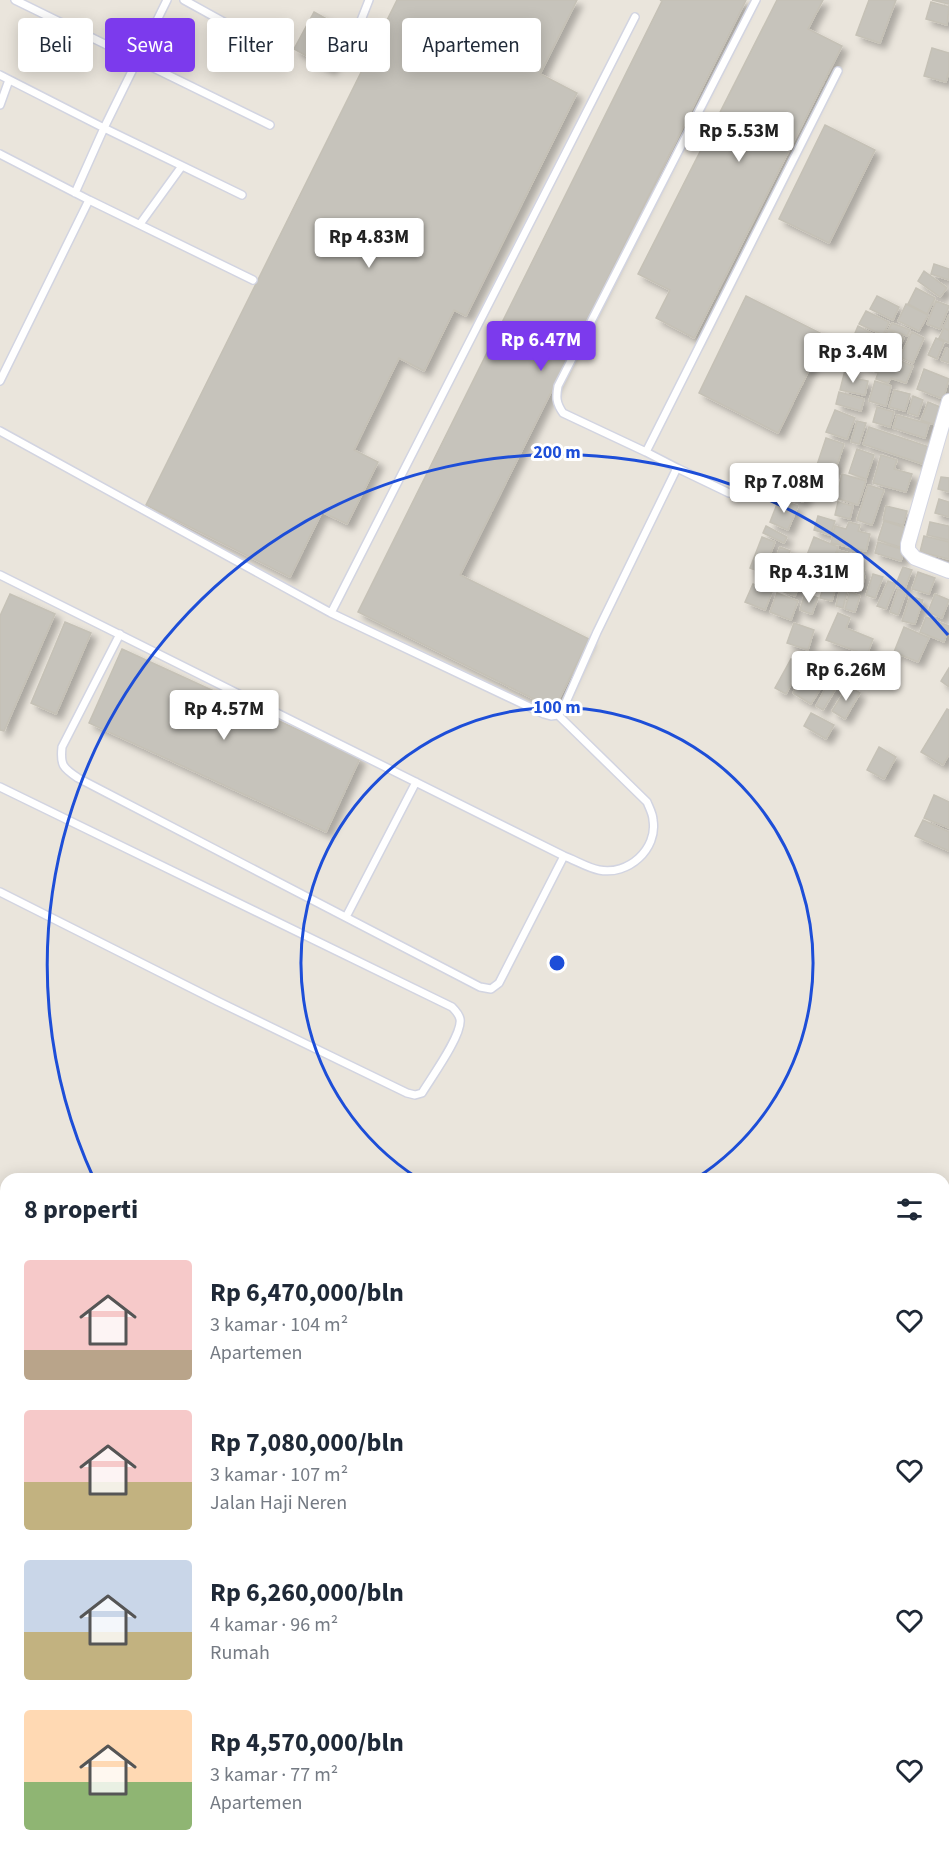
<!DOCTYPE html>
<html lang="id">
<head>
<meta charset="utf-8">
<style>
  body { margin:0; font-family:"Source Sans 3",sans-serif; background:#f2f2f3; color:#1f2937; height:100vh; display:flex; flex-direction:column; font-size:22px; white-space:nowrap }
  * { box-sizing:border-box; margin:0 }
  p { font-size:20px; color:#747a83 }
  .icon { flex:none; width:33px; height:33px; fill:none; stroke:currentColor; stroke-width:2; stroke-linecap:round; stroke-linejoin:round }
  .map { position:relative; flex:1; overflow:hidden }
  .panel { position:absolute; left:0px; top:1173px; width:950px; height:686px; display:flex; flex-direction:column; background:#fff; border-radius:18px 18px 0 0; box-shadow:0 3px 15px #0003 }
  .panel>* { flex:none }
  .top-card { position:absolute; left:18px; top:18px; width:600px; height:54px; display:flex; gap:12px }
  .price { position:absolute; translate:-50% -51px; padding:0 14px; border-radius:6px; background:#fff; color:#222; font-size:20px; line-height:39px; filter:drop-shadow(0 2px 3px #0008) }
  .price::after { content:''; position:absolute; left:50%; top:36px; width:18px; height:14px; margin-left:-9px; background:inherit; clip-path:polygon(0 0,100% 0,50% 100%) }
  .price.selected { background:#7c3aed; color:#fff }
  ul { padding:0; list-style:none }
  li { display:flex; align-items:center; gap:18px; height:150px; padding:0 24px }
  li span { display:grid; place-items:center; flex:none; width:168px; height:120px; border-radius:6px; color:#555 }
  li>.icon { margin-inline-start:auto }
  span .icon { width:72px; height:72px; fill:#fffc; stroke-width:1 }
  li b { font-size:26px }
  h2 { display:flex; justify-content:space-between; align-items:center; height:72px; padding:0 24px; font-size:26px }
  .chip { padding:0 21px; border-radius:6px; background:#fff; box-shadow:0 3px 15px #0003; font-size:21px; line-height:54px }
  .chip.selected { background:#7c3aed; color:#fff }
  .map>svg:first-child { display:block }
  .building { fill:#c6c3bb; stroke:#c5c1b6; stroke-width:1.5; filter:url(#shadow) }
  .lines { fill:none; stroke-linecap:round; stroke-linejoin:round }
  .service-casing { stroke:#d2d4e1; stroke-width:10 }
  .minor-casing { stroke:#d2d4e1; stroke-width:16 }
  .service { stroke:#fff; stroke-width:7 }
  .minor { stroke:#fff; stroke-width:14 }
  .ring { fill:none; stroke:#1d4ed8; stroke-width:3 }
  .centre { fill:#1d4ed8; stroke:#fff; stroke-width:3 }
  .ring-label { font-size:18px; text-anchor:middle; font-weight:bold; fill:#1d4ed8; stroke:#fff; stroke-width:6; stroke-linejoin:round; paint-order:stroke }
</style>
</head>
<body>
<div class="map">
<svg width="949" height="1858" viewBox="0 0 949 1858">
  <defs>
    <filter id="shadow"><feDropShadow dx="5.5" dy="5.5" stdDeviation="3" flood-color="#0004"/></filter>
  </defs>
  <rect width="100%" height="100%" fill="#eae5dc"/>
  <path class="building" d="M397 0H577L540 74 577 93 466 316 454 310 424 371 399 358 354 450 378 462 347 524 322 512 290 577 146 505Z
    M660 0H746L460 575 589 639 554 709 358 612 662 1Z
    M777 0H823L808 29 842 46 694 338 656 318 670 290 638 274Z
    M869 0H896L880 43 856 35Z
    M932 0H949V4Z
    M931 2 949 7 947 25 926 19Z
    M314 12 350 32 330 69 294 49Z
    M932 48 949 53V71L946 82 924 76Z
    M825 125 875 150 829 243 779 219Z
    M934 264 949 269V280L931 274Z
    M924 271 947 288 940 297 918 281Z
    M916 288 935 298 927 314 908 304Z
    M746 296 826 336 778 433 699 393Z
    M877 296 899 307 893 320 870 309Z
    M936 301 949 306 940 329 927 324Z
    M906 304 928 315 919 331 898 321Z
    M866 311 889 322 883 335 859 324Z
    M949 315V330L943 328Z
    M892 323 910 330 907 336 889 329Z
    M858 326 880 338 874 349 853 338Z
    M944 328 949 331V343L939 338Z
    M888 330 904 338 895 356 879 349Z
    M912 332 924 338 913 363 900 357Z
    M936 338 944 342 937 359 928 355Z
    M851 340 877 352 870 366 845 355Z
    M946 348 949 349V363L941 360Z
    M880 353 913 366 906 383 891 378 888 383 876 379 878 373 873 371Z
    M924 369 949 379 943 399 917 389Z
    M845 370 856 372 854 378 868 381 865 395 840 390Z
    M875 381 891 386 886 406 869 401Z
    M894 390 910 394 905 411 889 407Z
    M839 392 864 399 861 411 836 404Z
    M913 396 923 400 918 416 908 413Z
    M928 402 945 409 938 426 921 420Z
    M877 407 894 412 890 427 873 422Z
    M835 410 855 418 847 439 826 432Z
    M897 415 929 424 925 438 893 428Z
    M857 421 866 423 859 444 851 442Z
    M869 427 932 448 926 465 863 444Z
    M826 438 844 444 834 474 816 468Z
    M857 449 874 455 866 479 849 473Z
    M881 455 897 460 894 469 912 474 906 492 873 483Z
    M793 465 814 473 803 502 783 494Z
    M842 474 866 481 858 505 836 498Z
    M941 477 949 478V492L938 489Z
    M868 485 884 490 872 525 857 520Z
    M779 499 798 506 788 530 770 522Z
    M939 499 949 502V517L935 513Z
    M838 502 853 506 850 519 835 515Z
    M886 506 907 511 903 525 883 520Z
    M818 516 835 521 830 535 814 530Z
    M884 521 909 529 903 548 878 540Z
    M849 522 860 525 858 531 870 534 866 551 831 543 835 526 846 529Z
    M930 522 949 526V540L927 535Z
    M766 526 787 537 784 543 763 533Z
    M924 536 949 542V559L920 552Z
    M762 537 775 542 763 573 750 568Z
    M814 537 838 547 831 565 807 555Z
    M878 542 904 550 901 561 875 553Z
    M780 547 790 551 780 577 770 573Z
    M838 550 860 556 857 570 835 565Z
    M802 558 828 568 826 574 800 564Z
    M793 563 806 568 795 596 782 591Z
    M830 567 838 568 836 578 828 577Z
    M859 567 865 569 863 575 865 576 861 591 839 585 843 570 857 574Z
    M903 567 912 570 905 588 896 584Z
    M918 572 935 578 929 594 912 589Z
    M873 574 883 577 875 598 866 595Z
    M826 579 837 582 832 601 820 598Z
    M888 581 896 584 886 609 877 606Z
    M753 584 772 592 765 610 745 602Z
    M840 589 847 591 843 608 836 606Z
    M898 589 906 592 898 615 890 612Z
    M850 592 860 596 855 612 845 609Z
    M777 593 798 601 791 620 770 612Z
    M805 593 818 598 812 614 800 610Z
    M10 594 55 614 4 731 0 730V616Z
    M935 594 949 600 942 618 928 612Z
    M910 596 923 600 915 624 902 621Z
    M838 613 850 618 846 628 873 639 867 655 826 640Z
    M926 617 949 626 944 642 920 632Z
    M65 622 91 633 56 714 31 703Z
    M794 623 814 630 808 650 787 643Z
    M904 627 929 638 918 662 894 652Z
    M122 649 360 758 326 832 89 723Z
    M791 659 802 664 786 694 775 688Z
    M810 664 829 675 811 704 793 693Z
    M949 668V687L941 681Z
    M830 680 838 685 823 710 816 706Z
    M848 686 860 693 845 719 832 711Z
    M947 709 949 710V754L943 765 921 752Z
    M811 713 834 725 826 739 804 726Z
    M879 747 896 757 884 779 867 770Z
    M934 795 949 802V828L924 818Z
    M923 820 949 832V851L915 836Z
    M0 1306 6 1311V1348L0 1356Z
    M6 1391V1487L0 1495V1398Z
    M6 1487V1530L0 1525V1495Z
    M0 1607 6 1610V1684L0 1681Z
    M944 1674 949 1676 944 1698Z
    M0 1696 6 1699V1764L0 1761Z
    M0 1765 6 1768V1798L0 1810Z
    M86 1852H103L100 1858H83Z
    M105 1852H122L119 1858H102Z
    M155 1852H243L240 1858H166Z
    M309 1852H341L339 1858H307Z
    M447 1852H453L461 1858H443Z
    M481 1852H497L495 1858Z
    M541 1852H552L562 1858H538Z
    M608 1852H617L614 1858H606Z
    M669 1852 666 1858 653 1853V1852Z
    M673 1852H696L694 1858Z
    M751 1852H765L769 1854 767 1858H749Z
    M861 1852H885L884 1858H877Z
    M910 1852H922L920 1858H909Z"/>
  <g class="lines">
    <g class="service-casing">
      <path id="service" d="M15 0 270 125
        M184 0 271 48
        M756 0 558 386C556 397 556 403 563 413L646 452 838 71
        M360 23 369 0
        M0 75 104 128 242 195
        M0 105 9 80
        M0 154 89 200 253 280
        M75 193 104 128 167 0
        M140 224 182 166
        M0 381 89 200
        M0 431 331 613 544 714 551 716 558 715 563 709 597 632 677 468 646 452
        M677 468 729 493
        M0 575 564 856C575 860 588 868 599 870 628 876 658 849 653 820 653 814 649 807 647 802L558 715
        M331 613 635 17
        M120 634 62 747C60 765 63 768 78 778L480 987 491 989 499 983 564 856
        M0 787 452 1007C455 1010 459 1014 460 1019 463 1034 431 1078 422 1093L415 1095 407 1093 217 1001 0 892
        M346 917 416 782
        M0 1280 6 1285
        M7 1858 10 1852"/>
    </g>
    <g class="minor-casing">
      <path id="minor" d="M949 401 908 544V550L915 558 949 571
        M944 1636H947
        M944 1716 949 1718
        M400 1852 414 1858
        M844 1852 864 1858
        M514 1858 517 1852
        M703 1858 707 1852"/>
    </g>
    <use href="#service" class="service"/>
    <use href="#minor" class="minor"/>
  </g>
  <g class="ring">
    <path d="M419 1179A256 256 0 1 1 695 1179"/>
    <path d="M94 1179A511 511 0 0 1 948 635"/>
  </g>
  <circle cx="557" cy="963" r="9" class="centre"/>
  <g class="ring-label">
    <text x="557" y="458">200 m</text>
    <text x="557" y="713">100 m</text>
  </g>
</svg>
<b class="price" style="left:739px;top:163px">Rp 5.53M</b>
<b class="price" style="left:369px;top:269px">Rp 4.83M</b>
<b class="price selected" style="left:541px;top:372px">Rp 6.47M</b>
<b class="price" style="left:853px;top:384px">Rp 3.4M</b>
<b class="price" style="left:784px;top:514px">Rp 7.08M</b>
<b class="price" style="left:809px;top:604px">Rp 4.31M</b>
<b class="price" style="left:846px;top:702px">Rp 6.26M</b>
<b class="price" style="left:224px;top:741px">Rp 4.57M</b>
<div class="top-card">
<a class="chip">Beli</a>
<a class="chip selected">Sewa</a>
<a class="chip">Filter</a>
<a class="chip">Baru</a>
<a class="chip">Apartemen</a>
</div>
<section class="panel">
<h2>8 properti<svg class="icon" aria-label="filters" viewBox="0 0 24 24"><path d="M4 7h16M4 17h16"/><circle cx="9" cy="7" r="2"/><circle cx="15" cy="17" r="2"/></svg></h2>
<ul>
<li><span style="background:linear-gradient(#f6c9c9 75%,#b9a48a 0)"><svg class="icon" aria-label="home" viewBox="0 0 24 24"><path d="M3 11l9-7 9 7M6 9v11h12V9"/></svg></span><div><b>Rp 6,470,000/bln</b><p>3 kamar · 104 m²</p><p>Apartemen</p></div><svg class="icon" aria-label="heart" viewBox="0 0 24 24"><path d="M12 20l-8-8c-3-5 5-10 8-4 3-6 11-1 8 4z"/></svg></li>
<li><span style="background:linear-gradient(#f6c9c9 60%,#c2b280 0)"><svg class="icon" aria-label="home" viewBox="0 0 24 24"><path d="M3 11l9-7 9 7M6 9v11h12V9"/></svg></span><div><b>Rp 7,080,000/bln</b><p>3 kamar · 107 m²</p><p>Jalan Haji Neren</p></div><svg class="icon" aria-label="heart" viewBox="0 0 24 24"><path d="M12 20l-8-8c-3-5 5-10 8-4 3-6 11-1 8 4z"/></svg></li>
<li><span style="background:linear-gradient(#c9d6e8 60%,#c2b280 0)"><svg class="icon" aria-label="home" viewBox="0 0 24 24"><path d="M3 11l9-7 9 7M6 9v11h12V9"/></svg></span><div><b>Rp 6,260,000/bln</b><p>4 kamar · 96 m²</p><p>Rumah</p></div><svg class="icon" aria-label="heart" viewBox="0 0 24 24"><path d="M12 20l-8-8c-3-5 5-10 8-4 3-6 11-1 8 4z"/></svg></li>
<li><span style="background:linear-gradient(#ffd9b3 60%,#8fb573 0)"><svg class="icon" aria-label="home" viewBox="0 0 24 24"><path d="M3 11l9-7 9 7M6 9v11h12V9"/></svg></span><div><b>Rp 4,570,000/bln</b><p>3 kamar · 77 m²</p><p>Apartemen</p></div><svg class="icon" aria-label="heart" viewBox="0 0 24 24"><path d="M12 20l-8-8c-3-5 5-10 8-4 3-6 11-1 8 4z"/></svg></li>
</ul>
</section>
</div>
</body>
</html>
